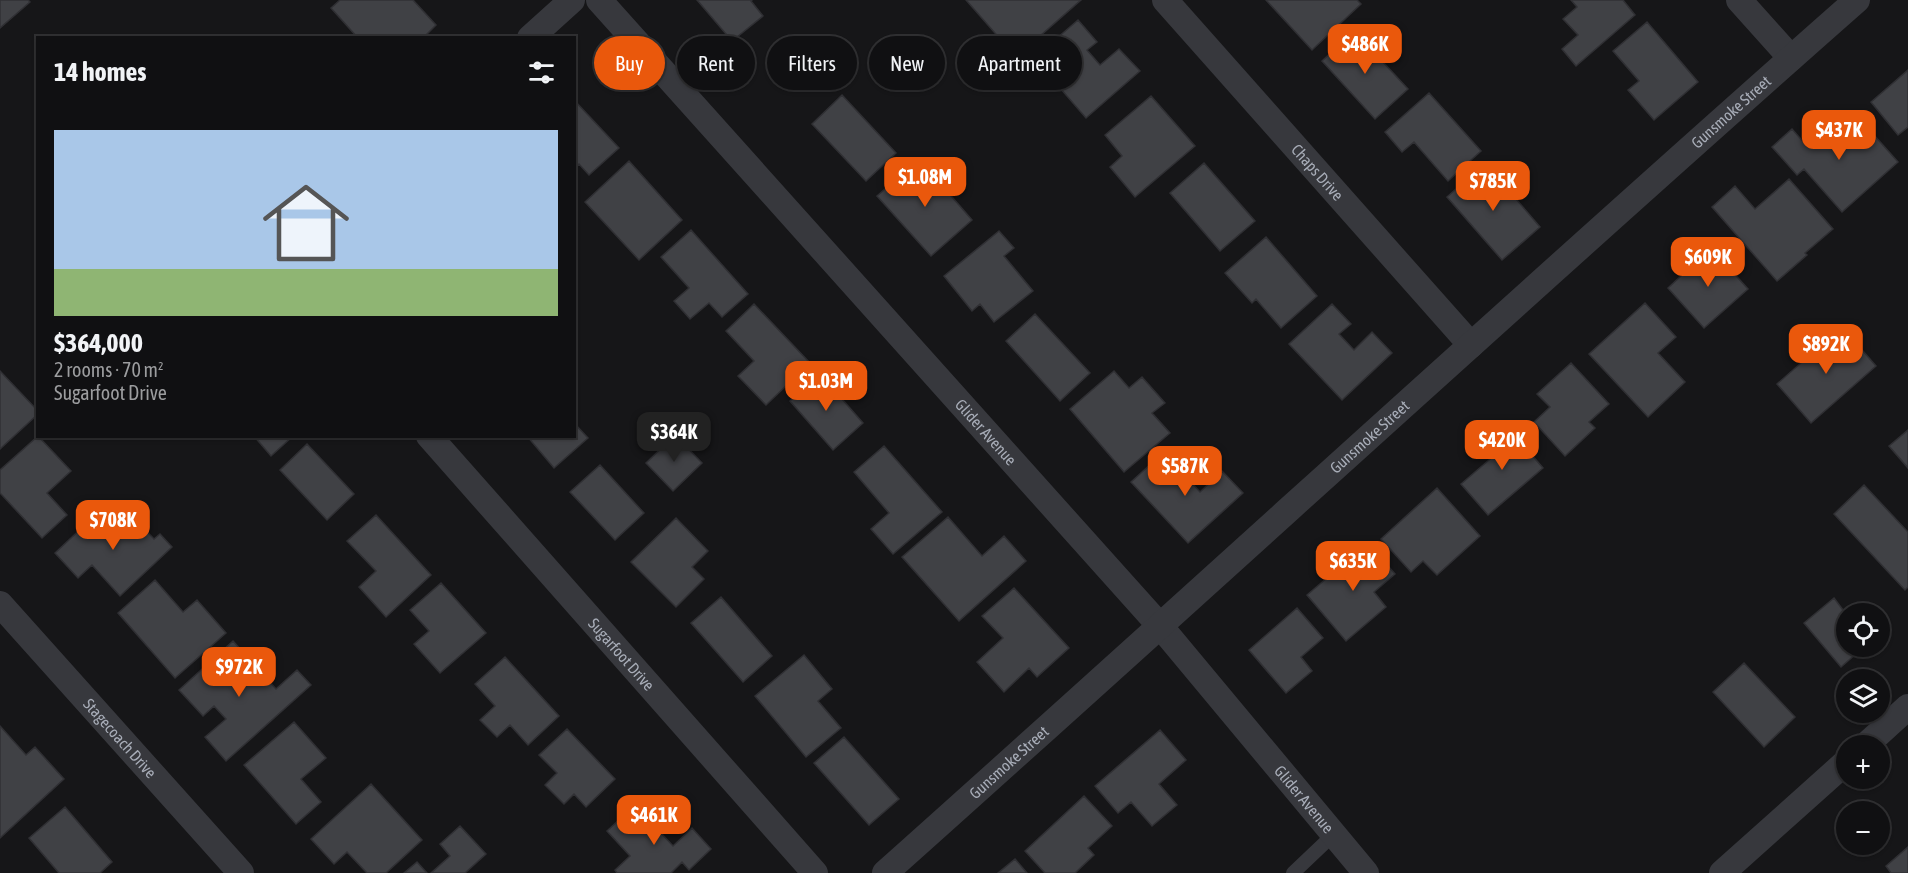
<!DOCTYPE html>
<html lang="en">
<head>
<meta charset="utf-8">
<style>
  body { margin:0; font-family:"Asap Condensed",sans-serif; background:#1e1e20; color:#f1f3f6; height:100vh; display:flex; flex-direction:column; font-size:22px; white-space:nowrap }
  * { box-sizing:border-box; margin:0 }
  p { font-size:20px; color:#9c9d9f }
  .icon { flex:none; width:33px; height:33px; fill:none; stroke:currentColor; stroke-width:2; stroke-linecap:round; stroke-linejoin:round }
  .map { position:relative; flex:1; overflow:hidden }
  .sheet { position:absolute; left:36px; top:36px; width:540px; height:402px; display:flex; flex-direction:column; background:#101012; border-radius:0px; box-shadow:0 2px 4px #0004,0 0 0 2px #303032 }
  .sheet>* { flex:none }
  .top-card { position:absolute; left:594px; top:36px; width:570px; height:54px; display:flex; gap:12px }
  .controls { position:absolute; left:1836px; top:603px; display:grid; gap:12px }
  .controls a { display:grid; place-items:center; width:54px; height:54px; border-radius:50%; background:#101012; box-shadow:0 2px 4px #0004,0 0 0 2px #303032; font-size:30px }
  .price { position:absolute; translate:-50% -51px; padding:0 14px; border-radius:12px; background:#ea580c; color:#fff; font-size:20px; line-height:39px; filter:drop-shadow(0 2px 3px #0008) }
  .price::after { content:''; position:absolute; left:50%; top:36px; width:18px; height:14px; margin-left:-9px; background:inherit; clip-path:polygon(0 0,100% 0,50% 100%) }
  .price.on { background:#222; color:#fff }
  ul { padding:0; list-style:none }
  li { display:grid; align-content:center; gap:12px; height:318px; padding:0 18px }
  li span { display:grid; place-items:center; height:186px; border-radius:0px; color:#555 }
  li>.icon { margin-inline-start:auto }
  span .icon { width:108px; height:108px; fill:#fffc; stroke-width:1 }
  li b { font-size:26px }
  h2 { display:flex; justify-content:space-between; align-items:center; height:72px; padding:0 18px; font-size:26px }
  .tag { padding:0 21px; border-radius:27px; background:#101012; box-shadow:0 2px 4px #0004,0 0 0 2px #303032; font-size:21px; line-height:54px }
  .tag.on { background:#ea580c; color:#fff }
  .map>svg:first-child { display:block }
  .building { fill:#404145; stroke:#303034; stroke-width:1.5 }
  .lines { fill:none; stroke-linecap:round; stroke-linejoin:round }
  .lane { stroke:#37383d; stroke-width:14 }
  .street { stroke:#37383d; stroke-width:26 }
  .labels { text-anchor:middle; stroke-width:4.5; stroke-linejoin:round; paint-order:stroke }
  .street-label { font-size:16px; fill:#a8adb8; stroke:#111113 }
</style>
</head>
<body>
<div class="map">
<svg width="1908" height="873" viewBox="0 0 1908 873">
  <rect width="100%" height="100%" fill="#161618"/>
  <path class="building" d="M0 0H28L30 2 0 28Z
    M340 0H413L436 25 423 38H358L331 8Z
    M697 0H752L751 1 763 16 732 41Z
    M966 0H1081L1016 57Z
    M1266 0H1357L1361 4 1312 50Z
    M1571 0H1623L1635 15 1576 66 1562 49 1578 35 1563 19 1577 7Z
    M1078 20 1097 42 1087 50 1100 65 1119 49 1140 71 1086 118 1034 58Z
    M1647 22 1698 82 1654 120 1628 90 1639 81 1613 51Z
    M1354 31 1408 89 1375 119 1322 61Z
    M1908 70V127L1898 135 1871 102Z
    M1429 93 1481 151 1448 181 1414 142 1402 152 1385 132Z
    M842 95 896 153 866 181 812 124Z
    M1151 96 1195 146 1135 197 1110 167 1122 156 1105 135Z
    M574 100 619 148 589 175 579 164 574 169Z
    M1857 116 1898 162 1842 212 1804 169 1797 175 1772 147 1792 129 1807 146 1823 132 1830 140Z
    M919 159 972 220 931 256 877 196Z
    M629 161 682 220 639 260 585 202Z
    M1204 163 1255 221 1220 251 1170 193Z
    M1485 163 1540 227 1502 260 1447 197Z
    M1789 179 1833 229 1805 253 1807 255 1777 281 1712 207 1735 186 1755 209Z
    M691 230 748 294 722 317 709 303 690 319 674 301 689 288 661 257Z
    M999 231 1014 248 1004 256 1033 291 994 322 980 304 972 311 944 276Z
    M1266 237 1317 296 1281 328 1256 299 1252 303 1225 273Z
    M1711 248 1748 289 1704 328 1668 288Z
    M1645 303 1676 337 1658 353 1685 382 1648 417 1589 354Z
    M754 304 810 363 766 405 738 376 754 361 726 331Z
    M1332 304 1351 324 1339 334 1354 350 1372 332 1392 353 1342 400 1289 344Z
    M1035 314 1090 373 1060 401 1006 341Z
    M1842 327 1876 366 1811 423 1777 384Z
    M1571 363 1609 404 1589 422 1595 428 1565 456 1534 422 1550 407 1537 394Z
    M0 371 38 411V414L0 449Z
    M1114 371 1129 388 1142 377 1165 403 1152 413 1170 433 1124 472 1070 409Z
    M820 374 863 423 833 450 790 401Z
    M574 423 588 438 554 468 527 436H574Z
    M1505 424 1543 468 1488 515 1461 484 1496 454 1485 442Z
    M1908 430V468L1889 446Z
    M675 435 702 463 673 491 646 463Z
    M38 436 71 471 47 493 67 515 42 538 0 493V470Z
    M254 436H293L271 456Z
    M307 444 354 494 327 520 280 470Z
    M884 446 942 512 893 554 871 529 889 513 854 472Z
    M1164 452 1200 492 1222 471 1243 493 1188 543 1131 482Z
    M600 465 644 513 615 540 570 492Z
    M1864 485 1908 532V587L1905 590 1834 514Z
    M1437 488 1480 536 1437 575 1423 561 1411 572 1381 539Z
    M102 509 122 531 135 519 154 539 160 534 172 547 120 596 92 565 78 578 55 553Z
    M376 515 431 575 386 617 359 587 376 571 347 541Z
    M948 517 982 556 1004 536 1026 561 959 621 902 557Z
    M676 518 708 551 692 567 704 579 676 607 631 562Z
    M1368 543 1395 574 1374 592 1386 607 1346 641 1307 595Z
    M155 580 183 612 197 600 226 633 175 678 118 613Z
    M441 583 486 633 440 673 414 644 429 631 410 610Z
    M1014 588 1069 648 1037 677 1029 668 1004 692 977 662 1003 638 982 616Z
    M721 597 772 656 743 682 691 623Z
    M1834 598 1846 614V646H1865L1841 667 1804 623Z
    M1297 608 1323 638 1301 657 1312 671 1286 693 1249 650Z
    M233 641 276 689 297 670 311 685 226 761 205 737 226 719 214 706 203 716 179 690Z
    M804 655 832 689 818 701 841 728 806 757 755 696Z
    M505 657 559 716 528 745 510 725 497 737 480 720 495 706 475 684Z
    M1744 663 1795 717 1764 747 1713 692Z
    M294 722 326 758 301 779 321 802 296 824 244 765Z
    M0 726 26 755 35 747 64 779 0 838Z
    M567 729 615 779 586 807 574 794 564 804 545 785 557 773 539 755Z
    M1160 730 1186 760 1159 784 1177 805 1152 826 1131 802 1118 813 1095 786Z
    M844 737 899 799 869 825 814 763Z
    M371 784 422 840 386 873H367L347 852 334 864 311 839Z
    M1084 796 1112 826 1088 848 1094 855 1075 873H1045L1025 851Z
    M635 805 673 846 692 828 711 849 689 870 682 862 671 873H617L615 870 630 856 607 831Z
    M65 807 112 862 100 873H59L29 838Z
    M460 826 486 854 465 873H431L450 856 440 844Z
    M1908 847V873H1891L1886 866Z
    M1015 859 1027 873H998Z
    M417 862 427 873H404Z"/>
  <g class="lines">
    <path class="lane" d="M1293 873 1333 835"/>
    <g class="street">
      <path id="s1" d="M599 0 1161 627 1366 873"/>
      <path id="s2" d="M1165 0 1471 345"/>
      <path d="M1739 0 1791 58"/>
      <path d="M530 38 572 0"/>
      <path id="s3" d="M429 436 815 873"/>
      <path id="s4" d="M0 604 241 873"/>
      <path d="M1865 746 1908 707"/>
      <path id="s5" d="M885 873C1210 583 1530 288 1857 0"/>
      <path d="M1722 873 1846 762"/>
    </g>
  </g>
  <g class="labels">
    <g class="street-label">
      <text dy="6" stroke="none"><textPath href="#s5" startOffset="1138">Gunsmoke Street</textPath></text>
      <text dy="6" stroke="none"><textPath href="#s2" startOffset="230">Chaps Drive</textPath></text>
      <text dy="6" stroke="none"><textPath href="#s1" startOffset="580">Glider Avenue</textPath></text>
      <text dy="6" stroke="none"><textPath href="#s5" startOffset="652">Gunsmoke Street</textPath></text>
      <text dy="6" stroke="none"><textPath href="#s3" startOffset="291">Sugarfoot Drive</textPath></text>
      <text dy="6" stroke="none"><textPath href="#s4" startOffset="180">Stagecoach Drive</textPath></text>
      <text dy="6" stroke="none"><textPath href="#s5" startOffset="166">Gunsmoke Street</textPath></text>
      <text dy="6" stroke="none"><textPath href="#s1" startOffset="1066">Glider Avenue</textPath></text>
    </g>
  </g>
</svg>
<div class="controls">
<a><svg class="icon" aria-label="locate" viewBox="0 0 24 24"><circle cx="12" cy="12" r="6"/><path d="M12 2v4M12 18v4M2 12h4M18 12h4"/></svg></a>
<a><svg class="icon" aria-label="layers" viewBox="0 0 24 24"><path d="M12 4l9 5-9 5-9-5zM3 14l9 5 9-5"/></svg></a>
<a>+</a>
<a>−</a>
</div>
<b class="price" style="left:1365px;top:75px">$486K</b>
<b class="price" style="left:1839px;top:161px">$437K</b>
<b class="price" style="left:925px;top:208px">$1.08M</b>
<b class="price" style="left:1493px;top:212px">$785K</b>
<b class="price" style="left:1708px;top:288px">$609K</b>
<b class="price" style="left:1826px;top:375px">$892K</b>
<b class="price" style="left:826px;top:412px">$1.03M</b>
<b class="price on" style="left:674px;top:463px">$364K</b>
<b class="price" style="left:1502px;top:471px">$420K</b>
<b class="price" style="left:1185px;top:497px">$587K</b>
<b class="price" style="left:113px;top:551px">$708K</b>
<b class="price" style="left:1353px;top:592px">$635K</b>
<b class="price" style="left:239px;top:698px">$972K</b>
<b class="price" style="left:654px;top:846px">$461K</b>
<div class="top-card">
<a class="tag on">Buy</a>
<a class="tag">Rent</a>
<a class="tag">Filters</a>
<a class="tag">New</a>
<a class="tag">Apartment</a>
</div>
<section class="sheet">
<h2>14 homes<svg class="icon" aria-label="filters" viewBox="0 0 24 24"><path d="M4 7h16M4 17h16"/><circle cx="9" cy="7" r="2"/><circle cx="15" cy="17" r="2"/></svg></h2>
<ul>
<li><span style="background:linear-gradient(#a9c7e8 75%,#8fb573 0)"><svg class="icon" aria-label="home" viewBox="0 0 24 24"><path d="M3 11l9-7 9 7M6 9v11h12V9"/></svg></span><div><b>$364,000</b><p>2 rooms · 70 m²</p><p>Sugarfoot Drive</p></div></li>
</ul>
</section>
</div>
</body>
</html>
